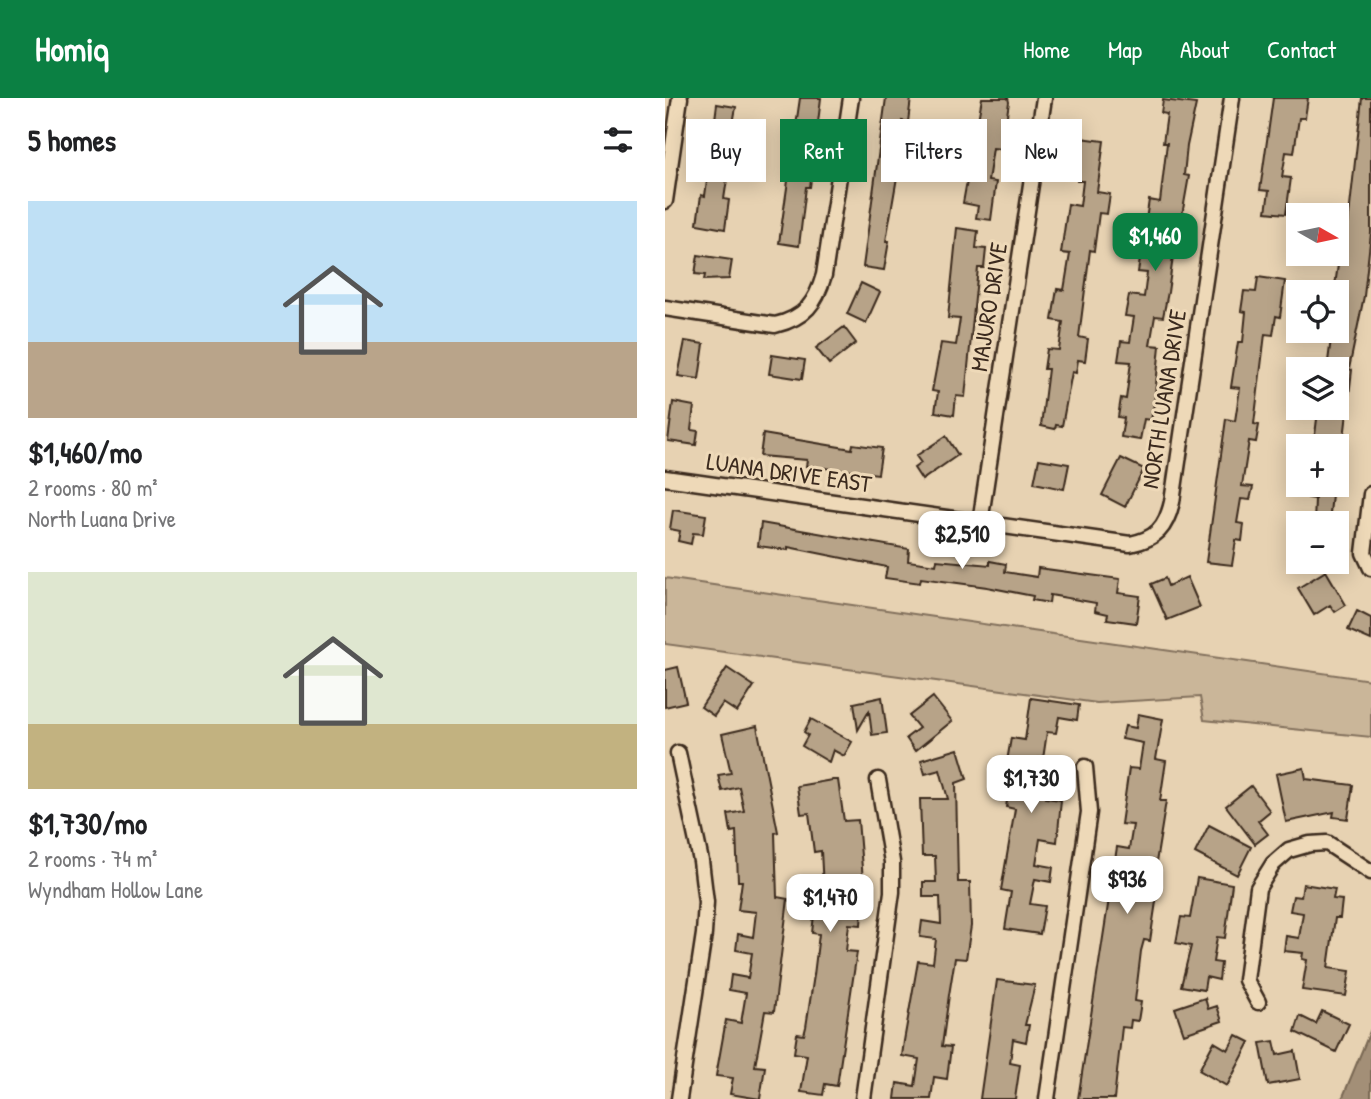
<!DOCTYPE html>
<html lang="en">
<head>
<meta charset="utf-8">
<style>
  body { margin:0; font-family:"Patrick Hand",sans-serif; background:#f2f2f2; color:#202124; height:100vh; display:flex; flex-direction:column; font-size:26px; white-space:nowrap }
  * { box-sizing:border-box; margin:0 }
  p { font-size:23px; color:#757577 }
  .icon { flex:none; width:38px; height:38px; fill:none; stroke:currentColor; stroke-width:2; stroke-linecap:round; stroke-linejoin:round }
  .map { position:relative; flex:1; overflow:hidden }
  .sheet { display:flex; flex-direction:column; background:#fff; width:665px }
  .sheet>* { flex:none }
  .banner { position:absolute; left:21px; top:21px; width:579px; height:63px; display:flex; gap:14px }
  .needle { width:46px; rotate:99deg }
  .controls { position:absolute; left:621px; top:105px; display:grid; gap:14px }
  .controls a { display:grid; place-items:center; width:63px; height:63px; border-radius:0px; background:#fff; box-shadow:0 4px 18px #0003; font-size:35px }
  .price { position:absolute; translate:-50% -60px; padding:0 16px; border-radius:14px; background:#fff; color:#222; font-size:23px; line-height:46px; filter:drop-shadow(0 2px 4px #0008) }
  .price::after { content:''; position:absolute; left:50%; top:42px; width:21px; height:16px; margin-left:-10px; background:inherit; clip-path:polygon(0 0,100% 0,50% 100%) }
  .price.active { background:#0b8043; color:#fff }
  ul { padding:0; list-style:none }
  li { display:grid; align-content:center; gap:14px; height:371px; padding:0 28px }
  li span { display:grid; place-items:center; height:217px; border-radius:0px; color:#555 }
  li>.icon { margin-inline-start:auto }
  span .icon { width:126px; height:126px; fill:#fffc; stroke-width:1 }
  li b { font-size:30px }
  h2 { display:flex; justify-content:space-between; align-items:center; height:84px; padding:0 28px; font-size:30px }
  .chip { padding:0 24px; border-radius:0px; background:#fff; box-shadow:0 4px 18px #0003; font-size:24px; line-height:63px }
  .chip.active { background:#0b8043; color:#fff }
  header { display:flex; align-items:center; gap:42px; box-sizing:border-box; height:98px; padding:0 35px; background:#0b8043; color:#fff }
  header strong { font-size:33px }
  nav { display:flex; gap:38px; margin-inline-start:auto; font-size:24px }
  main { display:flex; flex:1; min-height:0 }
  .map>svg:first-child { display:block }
  .green { fill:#cab699; stroke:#82705c; stroke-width:2 }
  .water { fill:#a38f77; stroke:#796753; stroke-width:2 }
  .building { fill:#b7a388; stroke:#3b2a1e; stroke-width:2 }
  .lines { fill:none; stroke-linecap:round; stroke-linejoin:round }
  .minor-casing { stroke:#3b2a1e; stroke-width:19 }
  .minor { stroke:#eed9b8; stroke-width:14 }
  .labels { text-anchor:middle; stroke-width:6; stroke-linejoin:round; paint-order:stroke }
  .street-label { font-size:24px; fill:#3b2a1e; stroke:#eed9b8 }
</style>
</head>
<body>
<header>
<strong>Homiq</strong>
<nav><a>Home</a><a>Map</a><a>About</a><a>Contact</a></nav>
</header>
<main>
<section class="sheet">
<h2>5 homes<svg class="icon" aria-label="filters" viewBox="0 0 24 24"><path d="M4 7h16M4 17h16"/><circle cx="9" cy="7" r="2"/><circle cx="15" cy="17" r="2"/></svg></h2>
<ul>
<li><span style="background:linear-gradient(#bfe0f5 65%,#b9a48a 0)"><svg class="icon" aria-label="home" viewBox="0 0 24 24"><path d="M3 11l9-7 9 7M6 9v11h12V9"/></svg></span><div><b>$1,460/mo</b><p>2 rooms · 80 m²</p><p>North Luana Drive</p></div></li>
<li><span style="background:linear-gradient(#dfe7d0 70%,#c2b280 0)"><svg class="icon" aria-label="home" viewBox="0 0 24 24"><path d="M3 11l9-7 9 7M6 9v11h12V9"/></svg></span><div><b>$1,730/mo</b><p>2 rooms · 74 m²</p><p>Wyndham Hollow Lane</p></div></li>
</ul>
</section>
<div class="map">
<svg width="706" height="1001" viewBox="0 0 706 1001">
  <rect width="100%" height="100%" fill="#e7d2b2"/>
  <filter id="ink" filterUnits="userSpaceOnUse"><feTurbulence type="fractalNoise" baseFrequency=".0143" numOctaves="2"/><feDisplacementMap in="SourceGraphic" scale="14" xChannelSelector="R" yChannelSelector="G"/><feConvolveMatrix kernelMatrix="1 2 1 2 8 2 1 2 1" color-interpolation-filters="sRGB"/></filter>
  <g filter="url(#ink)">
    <path class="green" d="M0 480 706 582V639L539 622 535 599 432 605 0 546Z"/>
    <path class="water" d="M706 931V1001H677Z"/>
    <path class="building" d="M135 0H156L145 89H141L134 148 114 145Z
      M221 0H246L243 24 237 23 232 56H236L221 143H224L219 172 198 169Z
      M317 0H343L344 4 337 51 328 50 323 83 331 84 326 122 311 120 313 108 298 105Z
      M608 0H643L640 20H634L629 55 621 54 617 79 626 80 621 116 601 114 604 93 595 92Z
      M697 0H706V135L699 198 684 271 687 272 678 349 649 345 653 313 672 316V271H662L667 233H672V194H669L679 126 683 127Z
      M498 2 531 6 522 48 519 77 524 78 516 123 507 122 503 151 509 152 503 194 498 219 490 218 485 247 495 248 489 306 486 322 479 321 475 342 456 339 459 320 453 319 456 300 461 301 466 264 453 263 456 243 465 244 469 219 460 218 464 197 479 199 482 175 473 174 484 102 495 104 502 45H498L502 16 496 15Z
      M52 6 71 9 63 54 66 55 59 101 64 102 60 131 32 126 36 97 40 98Z
      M416 40 439 43 432 94 445 96 442 116 434 115 429 153 425 152 414 239 423 241 420 263 413 262 411 275 407 274 397 328 391 327 390 331 376 328 383 271H379L382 251 394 252 398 224 387 222 392 191 399 192 405 156 396 155 403 106 415 108 418 83H412V72Z
      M292 130 313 133 311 150 321 151 319 170H313L300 299 291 298 289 317 270 314 273 294 267 293 276 245 291 247 295 221 283 220Z
      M33 157 67 162 64 181 39 182 40 177 30 176Z
      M593 179 620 183 615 219 611 218 608 237 600 236 589 326 594 327 591 344 584 343 577 388 588 389 585 402 576 401 572 425 579 426 577 443 571 442 567 467 541 464 561 321 570 323 575 290 566 289 573 244H578L581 214 576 213 579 193 591 194Z
      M196 185 215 194 201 225 182 216Z
      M179 229 191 245 164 266 151 250Z
      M20 243 39 246 34 281 13 278Z
      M107 257 140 262 137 281 104 276Z
      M8 304 29 308 26 332 33 333 31 347 3 343Z
      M98 336 187 351 188 346 217 350 213 376 141 368 142 362 95 358Z
      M281 338 293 357 257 382 249 370 256 365 251 358Z
      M456 360 479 371 460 409 437 397Z
      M374 361 404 366 399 391 369 385Z
      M644 387H668L664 425H649L650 401 643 400Z
      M8 412 41 417 38 436 28 435 26 446 13 443 15 433 5 431Z
      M96 425 244 451 243 463 271 467 272 462 325 467V463L341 466 340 474 372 479 373 470 455 481 453 495 475 498 471 525 442 521 443 516 430 513 431 505 385 497 384 505 367 502 368 498 322 489 256 480 255 485 220 480 222 469 123 449V452L93 448Z
      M661 473 681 507 670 514 665 507 649 517 633 490Z
      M522 479 535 509 502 522 486 486 500 480 503 488Z
      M692 513 706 520V542L683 532Z
      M13 569 21 604 0 609V572Z
      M62 570 89 588 72 614 58 605 49 618 36 609Z
      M217 599 222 635 207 637 204 613 193 632 189 605Z
      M268 599 287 623 250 653 241 640 254 630 244 618Z
      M366 600 414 607 412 622 394 619 391 635 382 634 378 661 374 660 371 682 382 683 380 700 396 702 392 744 375 741 371 766 388 769 386 784 370 781 365 806 380 808 375 836 340 831 346 794 336 792 350 711 341 709 347 670 341 669 346 640 360 642Z
      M473 616 498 621 491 661 501 663 495 703H501L488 783 494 784 485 843 479 842 476 853 470 903 476 904 473 923 466 922 465 930 457 929 449 1001H413L452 749 464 751 468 727 456 726 464 670 474 671 478 645 457 641 460 628 471 630Z
      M146 621 187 644 179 658 168 652 164 664 137 648 143 637 139 634Z
      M92 628 113 734 110 735 112 799 123 801 109 914 100 913 90 968 100 969 95 1001 65 996 68 980 51 978 61 922 76 925 81 895 64 892 66 877 83 880 87 855 71 852 73 836 88 839 91 814 73 812 77 783H73L71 733 66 734 63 716 79 713 74 689 57 693 53 677 66 675 57 636Z
      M293 651 302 681 291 685 293 784H305L306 828 301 861 290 860 284 897 277 948 286 949 282 981 269 979 266 1001H230L232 985 250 988 254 961 237 958 239 943 253 863 268 865 271 841 255 839 257 823 276 826 275 799H258V784H271L270 758H257L255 701H283L275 672 260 676 256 662Z
      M639 670 641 681 688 687 683 721 668 719 669 714 621 724 611 676Z
      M167 682H173L179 723 193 722 198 782 188 783 189 812 197 813 196 827 184 826 181 853 192 854 172 988 160 986 158 997 136 994 142 957 129 955 132 936 139 937 141 929 149 877 154 836 147 835 150 808 159 809 156 753 149 754 144 715 136 716 132 688Z
      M586 688 605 713 593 723 603 736 590 746 561 708Z
      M544 727 586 749 572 777 530 755Z
      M532 780 567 786 560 840 552 839 548 864 556 865 554 882 541 879 539 892 516 888 526 848 511 845 516 819 525 820Z
      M638 786 670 791 668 801 677 802 675 820H670L663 870 685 873 681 898 637 892 642 862 637 861 638 855 619 853 621 838 634 840 638 815 625 813 628 798 636 799Z
      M332 882 370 887 360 927H364L361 944 348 941 345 965 355 967 350 1001H315Z
      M540 900 543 911 552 908 557 923 519 936 510 910Z
      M657 913 684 926 671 954 630 934 635 918 651 926Z
      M571 937 585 944 562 988 534 972 549 944 563 952Z
      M609 943 612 957 630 953 635 981 603 987 595 945Z"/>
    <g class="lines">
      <g class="minor-casing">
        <path id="minor" d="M0 103 15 0
          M0 210 110 227C140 220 151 205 159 177L186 0
          M0 380 465 446C491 441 501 430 507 404L567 0
          M706 396 699 455 706 470
          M315 425 379 0
          M13 655 36 763 41 804 39 836 14 1001
          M593 904 581 882 593 790 608 766 624 752 645 746 662 745 706 774
          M198 1001 227 794V764L213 682
          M382 1001 424 714 420 669"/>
      </g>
      <use href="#minor" class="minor"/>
    </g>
  </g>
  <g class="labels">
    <g class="street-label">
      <text transform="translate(324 209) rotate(-81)" y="8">MAJURO DRIVE</text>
      <text transform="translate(499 301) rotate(-81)" y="8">NORTH LUANA DRIVE</text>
      <text transform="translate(124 375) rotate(8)" y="8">LUANA DRIVE EAST</text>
    </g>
  </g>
</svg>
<div class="controls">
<a><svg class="needle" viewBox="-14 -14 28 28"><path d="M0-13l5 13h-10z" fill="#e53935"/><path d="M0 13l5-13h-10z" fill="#757577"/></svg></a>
<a><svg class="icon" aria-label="locate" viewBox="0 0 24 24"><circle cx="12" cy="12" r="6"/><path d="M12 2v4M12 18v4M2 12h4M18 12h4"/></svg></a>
<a><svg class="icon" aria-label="layers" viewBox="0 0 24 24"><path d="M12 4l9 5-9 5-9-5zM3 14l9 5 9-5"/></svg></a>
<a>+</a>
<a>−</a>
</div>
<b class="price active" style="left:490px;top:175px">$1,460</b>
<b class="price" style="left:297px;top:473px">$2,510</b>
<b class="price" style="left:366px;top:717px">$1,730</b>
<b class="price" style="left:462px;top:818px">$936</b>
<b class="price" style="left:165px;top:836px">$1,470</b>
<div class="banner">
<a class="chip">Buy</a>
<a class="chip active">Rent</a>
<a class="chip">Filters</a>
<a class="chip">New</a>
</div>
</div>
</main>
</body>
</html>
